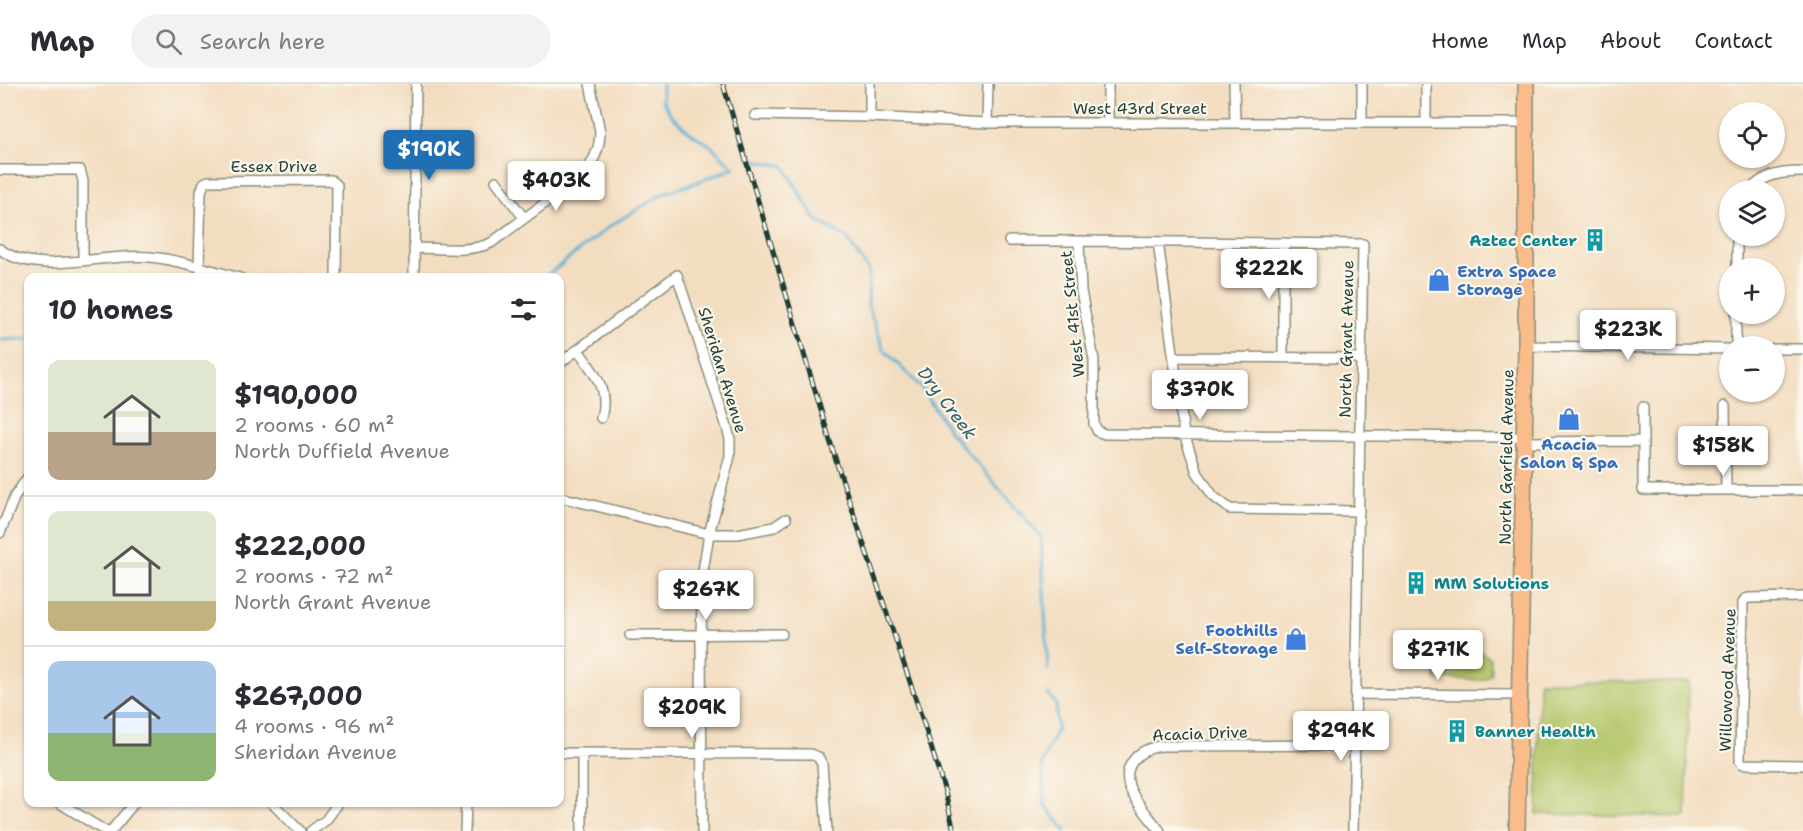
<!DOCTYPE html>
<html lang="en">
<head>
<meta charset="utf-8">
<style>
  body { margin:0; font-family:"Shantell Sans",sans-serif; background:#f2f2f3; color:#2b2b33; height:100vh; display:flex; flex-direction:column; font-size:22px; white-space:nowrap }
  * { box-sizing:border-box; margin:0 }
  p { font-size:20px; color:#7c7c81 }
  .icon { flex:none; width:33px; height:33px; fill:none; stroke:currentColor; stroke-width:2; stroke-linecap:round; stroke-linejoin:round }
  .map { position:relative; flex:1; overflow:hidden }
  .side { position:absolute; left:24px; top:189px; width:540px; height:534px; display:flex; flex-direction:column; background:#fff; border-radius:12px; box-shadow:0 2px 4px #0004 }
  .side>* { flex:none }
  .tools { position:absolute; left:1719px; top:18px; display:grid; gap:12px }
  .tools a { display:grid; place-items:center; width:66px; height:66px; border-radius:50%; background:#fff; box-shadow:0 2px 4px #0004; font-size:30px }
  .price { position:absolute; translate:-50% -51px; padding:0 14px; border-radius:6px; background:#fff; color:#222; font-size:20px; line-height:39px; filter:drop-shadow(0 2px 3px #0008) }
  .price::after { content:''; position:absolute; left:50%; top:36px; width:18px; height:14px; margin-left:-9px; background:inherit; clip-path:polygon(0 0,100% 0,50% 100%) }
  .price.active { background:#1f6fb2; color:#fff }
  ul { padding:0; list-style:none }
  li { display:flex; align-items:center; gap:18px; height:150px; padding:0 24px }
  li+li { border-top:2px solid #e1e1e2 }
  li span { display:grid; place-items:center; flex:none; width:168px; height:120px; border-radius:12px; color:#555 }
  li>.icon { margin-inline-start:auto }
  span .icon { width:72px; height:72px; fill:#fffc; stroke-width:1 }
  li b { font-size:26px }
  h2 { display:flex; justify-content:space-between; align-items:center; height:72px; padding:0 24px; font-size:26px }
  header { display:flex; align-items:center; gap:36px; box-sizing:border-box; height:84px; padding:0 30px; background:#fff; border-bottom:2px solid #e1e1e2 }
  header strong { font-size:28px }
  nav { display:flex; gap:33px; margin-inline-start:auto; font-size:21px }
  .search { width:420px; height:54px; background:#f2f2f3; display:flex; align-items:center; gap:15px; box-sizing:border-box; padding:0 21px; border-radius:33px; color:#7c7c81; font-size:22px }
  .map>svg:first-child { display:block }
  .green { fill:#b4c669; stroke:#6a824e; stroke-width:1.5 }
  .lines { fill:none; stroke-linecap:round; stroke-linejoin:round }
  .stream { stroke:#58b0d5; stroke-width:3 }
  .minor-casing { stroke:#898d7a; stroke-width:12 }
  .trunk-casing { stroke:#898d7a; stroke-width:18 }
  .minor { stroke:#fff; stroke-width:9 }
  .trunk { stroke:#f9bc8a; stroke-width:15 }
  .rail-casing { stroke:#1f3d34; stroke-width:5 }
  .rail { stroke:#fbf7ec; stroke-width:3; stroke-dasharray:9; stroke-linecap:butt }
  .labels { text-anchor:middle; stroke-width:4.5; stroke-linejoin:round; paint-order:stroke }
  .street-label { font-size:16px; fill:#1f3d34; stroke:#fbf7ec }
  .culture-label { font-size:16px; font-weight:bold; fill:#0d838f; stroke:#fbf7ec; text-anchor:start }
  .shop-label { font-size:16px; font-weight:bold; fill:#366cbe; stroke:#fbf7ec; text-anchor:start }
  .water-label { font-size:18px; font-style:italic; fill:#306064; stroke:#fbf7ec }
</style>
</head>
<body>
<header>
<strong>Map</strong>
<div class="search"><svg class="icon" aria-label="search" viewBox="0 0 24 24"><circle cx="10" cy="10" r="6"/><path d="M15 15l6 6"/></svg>Search here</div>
<nav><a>Home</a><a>Map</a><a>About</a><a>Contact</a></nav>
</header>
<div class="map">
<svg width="1803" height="747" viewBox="0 0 1803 747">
  <rect width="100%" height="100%" fill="#fbf7ec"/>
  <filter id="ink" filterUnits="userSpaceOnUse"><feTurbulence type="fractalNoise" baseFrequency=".0167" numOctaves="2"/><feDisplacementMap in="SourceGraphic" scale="12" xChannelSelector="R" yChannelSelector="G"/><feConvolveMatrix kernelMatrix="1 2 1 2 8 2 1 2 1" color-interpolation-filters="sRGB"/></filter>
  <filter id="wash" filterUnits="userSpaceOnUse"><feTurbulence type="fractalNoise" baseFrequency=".008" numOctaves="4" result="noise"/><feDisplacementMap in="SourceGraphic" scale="24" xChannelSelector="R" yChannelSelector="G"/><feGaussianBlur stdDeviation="1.35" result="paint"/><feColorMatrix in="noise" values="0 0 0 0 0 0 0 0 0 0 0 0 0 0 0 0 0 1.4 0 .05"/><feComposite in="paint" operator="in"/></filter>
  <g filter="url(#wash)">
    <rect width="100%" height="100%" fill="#f3ddc0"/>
    <path class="green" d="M1436 567 1481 568 1490 574 1491 590 1482 596 1436 595Z
      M1539 597 1689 598 1686 733 1537 730Z"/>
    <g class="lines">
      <path class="stream" d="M754 76 784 82 815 135 847 154 869 187 868 222 884 266 922 304 949 347 1041 453 1048 586
        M544 194 610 142 664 109 692 100 734 84 711 62 688 47 673 33 662 17V0
        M0 256 28 255
        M1048 610 1056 620 1057 645 1042 679 1045 721 1066 747"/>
    </g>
  </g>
  <g filter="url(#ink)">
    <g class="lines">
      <g class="minor-casing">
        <path id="minor" d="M1108 0V39
          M1234 0 1235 39
          M755 31 870 33 987 39H1526
          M870 33V0
          M987 39 988 0
          M1362 39V0
          M1426 39V0
          M0 86H80L83 97V176
          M496 97 524 134
          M1750 106C1764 90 1783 88 1803 88
          M1009 157H1079
          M1158 158 1184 350 1197 388 1213 412 1230 425 1359 427
          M415 164C439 164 469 169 491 159L583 91C594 77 600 65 600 47L590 0
          M0 165C37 194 104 168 150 173 180 176 210 186 240 194
          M199 184 201 108 204 99 208 97 331 96 337 101V106L336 194
          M1737 184V152
          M414 194 416 0
          M1526 262 1730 265
          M1736 262V230
          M1774 265H1803
          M578 266C594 289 609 304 601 334
          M1174 273 1361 274
          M1283 274V159
          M560 279 677 191 726 340 730 355V372L709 450 703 487 701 550 702 747
          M1725 322 1726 406
          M1643 323V406H1803
          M1524 358 1642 357
          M560 413 709 450H737L774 443 786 435
          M0 449 15 412 28 393
          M1803 513 1749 514 1745 515 1743 519 1740 672V677L1743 680 1803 681
          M630 551 782 550
          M1356 610 1520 611
          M560 669 811 670 818 673 822 680 827 747
          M582 669V747
          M58 718 105 747
          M271 718 300 747
          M111 747 135 718
          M311 747 326 736 339 718
          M465 747 466 718
          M1160 747C1151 735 1139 722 1132 709 1119 684 1137 665 1161 662L1355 661
          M1353 747 1356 594V582C1358 441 1360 300 1363 160L1079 157 1081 207 1094 276V340L1098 348 1105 350 1355 352H1376L1524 353"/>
      </g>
      <g class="trunk-casing">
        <path id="trunk" d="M1517 747 1526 262V0"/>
      </g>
      <use href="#minor" class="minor"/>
      <use href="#trunk" class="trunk"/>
      <g class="rail-casing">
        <path id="rail" d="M723 0 837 380 923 637 945 708 954 747"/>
      </g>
      <use href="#rail" class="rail"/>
    </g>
  </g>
  <defs>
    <g id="building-bare" transform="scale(1.8)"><path d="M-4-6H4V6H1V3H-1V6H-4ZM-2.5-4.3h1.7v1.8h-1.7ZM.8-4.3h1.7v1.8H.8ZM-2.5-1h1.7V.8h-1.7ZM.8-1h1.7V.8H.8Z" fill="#0f9aa8" stroke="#fbf7ec" stroke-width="2.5" paint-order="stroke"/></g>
    <g id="shop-bare" transform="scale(1.8)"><path d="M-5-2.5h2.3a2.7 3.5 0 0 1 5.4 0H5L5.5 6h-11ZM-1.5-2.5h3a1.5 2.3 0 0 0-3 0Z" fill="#3f7fe0" stroke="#fbf7ec" stroke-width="2.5" paint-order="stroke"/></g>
  </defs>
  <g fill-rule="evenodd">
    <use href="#building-bare" x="1595" y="156"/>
    <use href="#shop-bare" x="1439" y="196"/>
    <use href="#shop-bare" x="1569" y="335"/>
    <use href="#building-bare" x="1416" y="499"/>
    <use href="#shop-bare" x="1296" y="555"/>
    <use href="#building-bare" x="1457" y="647"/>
  </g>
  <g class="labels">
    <g class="street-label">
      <text x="1140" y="30">West 43rd Street</text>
      <text x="274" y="88">Essex Drive</text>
      <text transform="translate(1072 230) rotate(-96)" y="6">West 41st Street</text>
      <text transform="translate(1346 255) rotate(-89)" y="6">North Grant Avenue</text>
      <text transform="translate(723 286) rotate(73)" y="6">Sheridan Avenue</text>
      <text transform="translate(1506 373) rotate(-89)" y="6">North Garfield Avenue</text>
      <text transform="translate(1727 596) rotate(-88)" y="6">Willowood Avenue</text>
      <text transform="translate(1200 649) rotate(-2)" y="6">Acacia Drive</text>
    </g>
    <g class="culture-label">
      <text x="1577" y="162" text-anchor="end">Aztec Center</text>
      <text x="1434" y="505">MM Solutions</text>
      <text x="1475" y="653">Banner Health</text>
    </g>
    <g class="shop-label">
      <text x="1457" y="193">Extra Space<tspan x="1457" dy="18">Storage</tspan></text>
      <text x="1569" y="366" text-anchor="middle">Acacia<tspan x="1569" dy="18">Salon &amp; Spa</tspan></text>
      <text x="1278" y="552" text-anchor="end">Foothills<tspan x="1278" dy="18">Self-Storage</tspan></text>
    </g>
    <g class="water-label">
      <text transform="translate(947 319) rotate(53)" y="6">Dry Creek</text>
    </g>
  </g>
</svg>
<div class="tools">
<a><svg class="icon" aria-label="locate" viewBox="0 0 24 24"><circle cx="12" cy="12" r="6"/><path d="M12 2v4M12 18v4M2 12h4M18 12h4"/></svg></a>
<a><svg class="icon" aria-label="layers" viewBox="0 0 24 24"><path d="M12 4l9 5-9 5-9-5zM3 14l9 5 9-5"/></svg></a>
<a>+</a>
<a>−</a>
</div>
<b class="price active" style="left:429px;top:97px">$190K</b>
<b class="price" style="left:556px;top:128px">$403K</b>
<b class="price" style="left:1269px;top:216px">$222K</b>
<b class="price" style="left:1628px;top:277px">$223K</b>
<b class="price" style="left:1200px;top:337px">$370K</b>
<b class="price" style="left:1723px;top:393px">$158K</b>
<b class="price" style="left:706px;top:537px">$267K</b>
<b class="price" style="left:1438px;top:597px">$271K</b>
<b class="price" style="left:692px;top:655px">$209K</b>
<b class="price" style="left:1341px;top:678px">$294K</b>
<section class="side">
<h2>10 homes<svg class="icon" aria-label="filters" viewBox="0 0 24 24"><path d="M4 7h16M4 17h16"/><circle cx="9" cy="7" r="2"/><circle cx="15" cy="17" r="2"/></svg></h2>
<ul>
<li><span style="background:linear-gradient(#dfe7d0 60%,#b9a48a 0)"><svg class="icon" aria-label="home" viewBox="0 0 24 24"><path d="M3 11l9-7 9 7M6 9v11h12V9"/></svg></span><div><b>$190,000</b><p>2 rooms · 60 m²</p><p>North Duffield Avenue</p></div></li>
<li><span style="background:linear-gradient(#dfe7d0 75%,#c2b280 0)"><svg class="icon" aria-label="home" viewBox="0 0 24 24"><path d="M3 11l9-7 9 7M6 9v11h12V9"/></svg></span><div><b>$222,000</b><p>2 rooms · 72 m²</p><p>North Grant Avenue</p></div></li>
<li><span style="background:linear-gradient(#a9c7e8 60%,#8fb573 0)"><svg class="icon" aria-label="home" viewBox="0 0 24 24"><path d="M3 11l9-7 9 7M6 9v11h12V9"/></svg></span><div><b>$267,000</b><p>4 rooms · 96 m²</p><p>Sheridan Avenue</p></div></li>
</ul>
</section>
</div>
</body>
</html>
